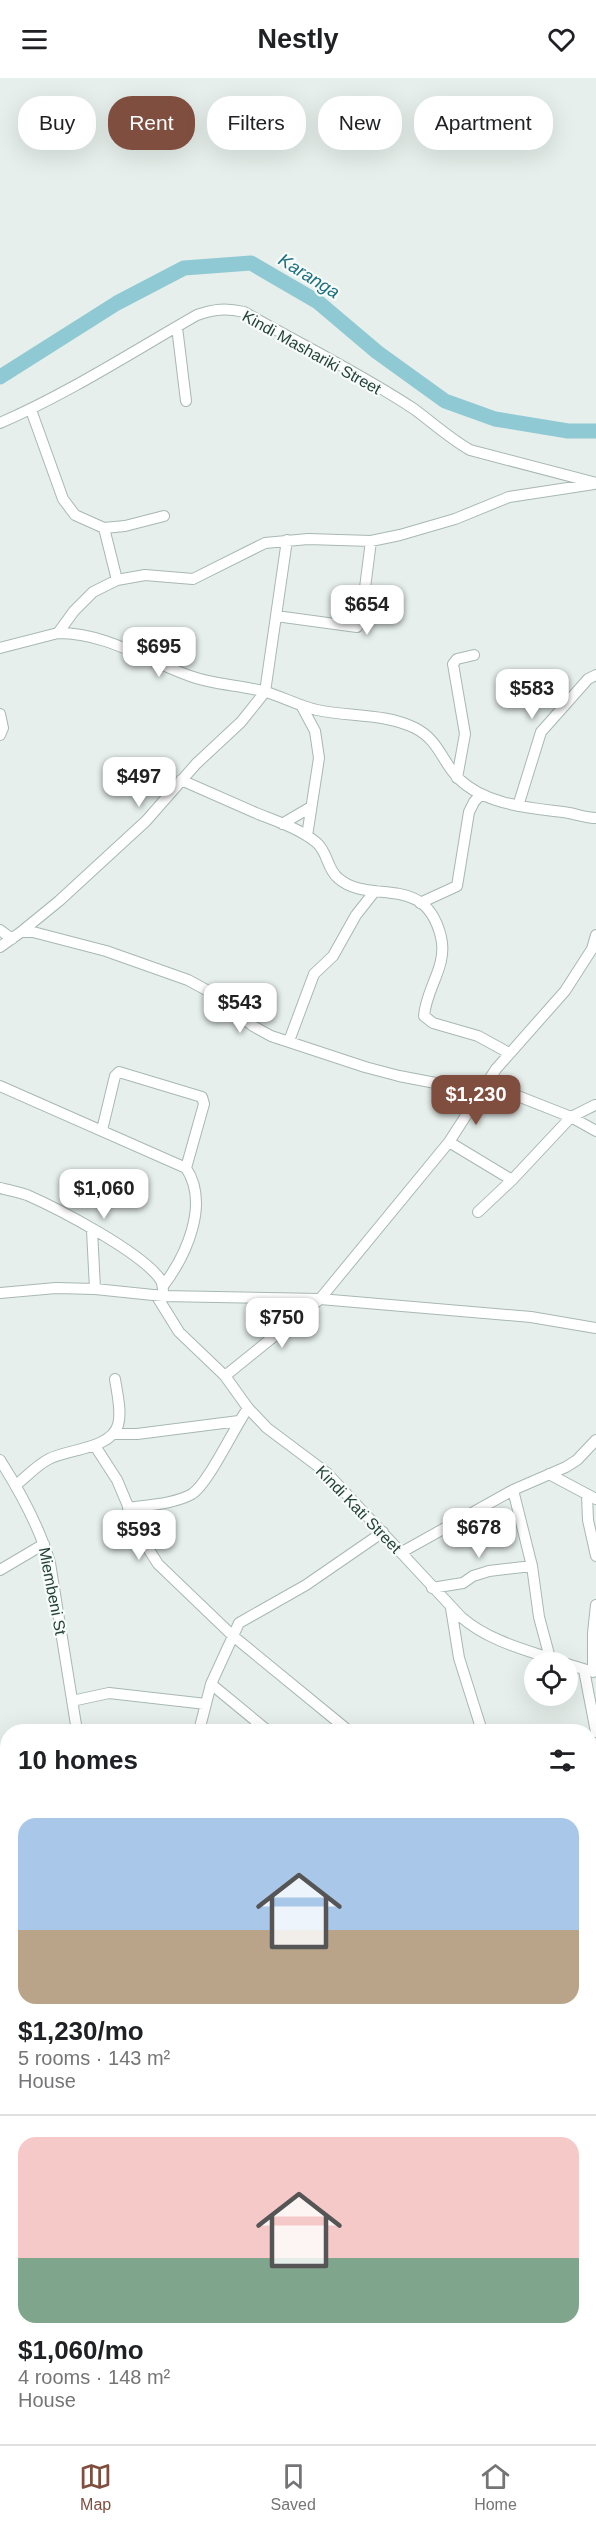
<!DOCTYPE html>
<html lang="en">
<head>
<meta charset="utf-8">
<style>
  body { margin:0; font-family:Arial,sans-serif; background:#f2f2f2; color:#202124; height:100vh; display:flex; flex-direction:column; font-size:22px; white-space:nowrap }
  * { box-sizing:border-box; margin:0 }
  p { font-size:20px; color:#757577 }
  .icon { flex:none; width:33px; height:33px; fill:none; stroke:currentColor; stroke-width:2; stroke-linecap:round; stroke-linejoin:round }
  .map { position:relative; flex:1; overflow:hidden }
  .sheet { position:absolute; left:0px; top:1646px; width:597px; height:722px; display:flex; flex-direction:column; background:#fff; border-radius:24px 24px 0 0; box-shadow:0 6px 24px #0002 }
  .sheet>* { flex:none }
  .banner { position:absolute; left:18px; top:18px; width:561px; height:54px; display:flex; gap:12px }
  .buttons { position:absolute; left:524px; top:1574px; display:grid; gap:12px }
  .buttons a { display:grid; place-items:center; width:54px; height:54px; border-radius:50%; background:#fff; box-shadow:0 6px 24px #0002; font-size:30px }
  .price { position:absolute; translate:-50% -51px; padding:0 14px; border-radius:12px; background:#fff; color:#222; font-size:20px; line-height:39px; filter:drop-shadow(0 2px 3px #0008) }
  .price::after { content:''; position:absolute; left:50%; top:36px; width:18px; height:14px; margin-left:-9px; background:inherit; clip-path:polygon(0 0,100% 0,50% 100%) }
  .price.selected { background:#7f4e3f; color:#fff }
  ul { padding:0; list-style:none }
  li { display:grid; align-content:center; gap:12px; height:318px; padding:0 18px }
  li+li { border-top:2px solid #e0e0e0 }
  li span { display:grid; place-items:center; height:186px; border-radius:18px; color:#555 }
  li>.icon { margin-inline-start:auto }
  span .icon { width:108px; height:108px; fill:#fffc; stroke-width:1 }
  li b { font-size:26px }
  h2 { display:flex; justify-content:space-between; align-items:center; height:72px; padding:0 18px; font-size:26px }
  .tag { padding:0 21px; border-radius:24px; background:#fff; box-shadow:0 6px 24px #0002; font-size:21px; line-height:54px }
  .tag.selected { background:#7f4e3f; color:#fff }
  header { display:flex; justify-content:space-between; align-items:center; height:78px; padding:0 18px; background:#fff; font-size:27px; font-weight:700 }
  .tabs { display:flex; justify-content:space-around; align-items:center; height:84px; border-top:2px solid #e0e0e0; background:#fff; font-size:16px; color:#757577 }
  .tabs a { display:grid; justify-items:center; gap:3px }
  .tabs .selected { color:#7f4e3f }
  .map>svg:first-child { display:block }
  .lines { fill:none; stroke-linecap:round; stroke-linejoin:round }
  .river { stroke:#8ec9d4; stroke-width:15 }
  .minor-casing { stroke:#a8b8b2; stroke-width:12 }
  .minor { stroke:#fff; stroke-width:10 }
  .labels { text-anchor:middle; stroke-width:4.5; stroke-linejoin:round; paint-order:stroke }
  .street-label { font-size:16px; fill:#24423a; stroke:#f7fbf9 }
  .water-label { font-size:18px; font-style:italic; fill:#1c6f80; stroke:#f7fbf9 }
</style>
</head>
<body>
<header><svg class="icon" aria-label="menu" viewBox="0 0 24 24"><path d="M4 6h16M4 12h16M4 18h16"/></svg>Nestly<svg class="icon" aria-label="heart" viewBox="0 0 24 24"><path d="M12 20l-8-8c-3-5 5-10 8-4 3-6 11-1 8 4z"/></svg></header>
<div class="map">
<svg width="596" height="2366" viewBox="0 0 596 2366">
  <rect width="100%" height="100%" fill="#e6efeb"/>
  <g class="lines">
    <path class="river" d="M0 299 117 225 184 190 251 185 318 224 377 274 445 323 495 341 568 353H596"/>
    <g class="minor-casing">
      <path id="minor" d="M177 249 186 323
        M31 332 63 421 75 437 104 450 117 502
        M0 345C69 315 132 274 197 237 214 231 226 230 244 234 300 266 360 295 414 331 433 345 449 360 470 372L596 405
        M104 450 125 448 164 438
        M276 538 357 549 361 541 371 463
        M58 555C107 555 145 582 190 598 214 607 241 607 266 614 283 619 299 628 317 632 349 639 384 635 415 650 439 662 442 684 459 701 487 728 533 730 569 735 579 737 587 740 596 740
        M0 570 58 555 74 533 93 514 117 502 145 497 193 501 265 465 308 461 371 463 400 457 455 441 509 419 594 406
        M301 627 315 653 319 680 307 758
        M0 636 3 650 0 657
        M457 700 465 656 453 586 457 581 474 577
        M181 702C206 713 231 724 256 735 276 743 301 751 317 765 328 775 327 791 338 800 369 828 425 793 441 859 448 888 426 910 424 938L433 945 478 958 509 975
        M518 728 541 654 588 601 596 597
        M282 746 311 729
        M420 825 457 808 469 734 474 724 481 716
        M0 852 12 861
        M21 854 59 823 146 743 196 686 241 644 265 614 287 462
        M0 869 21 854H33L106 873 188 902 210 914 253 948 271 958 365 989 399 998 446 1007 500 1011 571 1039 596 1053
        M289 963 314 896 333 878 356 837 375 813
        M0 1008 186 1090C210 1126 186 1178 163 1208
        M102 1052 115 998 119 994 202 1019 204 1026 186 1090
        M449 1064 512 1102
        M0 1110C9 1112 19 1114 27 1117 59 1131 141 1174 160 1201 163 1205 163 1209 163 1214
        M478 1134 512 1102 571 1039 595 1027
        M92 1152 95 1211
        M0 1215 56 1210 95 1211 163 1218 320 1221 531 1239 596 1250
        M156 1217 179 1254 225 1298 248 1330 267 1350 327 1395 461 1539C490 1564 527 1572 562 1584
        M225 1298 320 1221 449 1064 496 991 565 913 592 871 596 857
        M113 1356H137L239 1343
        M95 1368 117 1402 142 1461 158 1486 233 1558 349 1653
        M0 1382C21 1415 39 1448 50 1485L77 1653
        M549 1396 596 1421
        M16 1407C26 1399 37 1387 49 1381 68 1371 111 1371 118 1347 122 1334 117 1315 115 1301
        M513 1412 532 1488 539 1539 550 1580
        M587 1417 588 1442 596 1478
        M128 1430C148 1427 174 1426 192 1416 208 1406 234 1350 248 1330
        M402 1474 513 1412 566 1389 577 1382 596 1362
        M0 1492 44 1466
        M432 1510 463 1505 473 1498 489 1493 532 1488
        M451 1530 459 1580 482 1653
        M567 1586 590 1593
        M584 1592 596 1654
        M593 1594V1555L596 1527
        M211 1606 268 1653
        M72 1623 109 1615 206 1626
        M199 1653 211 1606 239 1545 306 1507 383 1454
        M0 1699 8 1701
        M0 1787 8 1783
        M590 1803 596 1790
        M0 1851 8 1846
        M0 1896 8 1899
        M590 2061 596 2064
        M590 2100 596 2090
        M0 2146 8 2148
        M590 2168 596 2160
        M590 2243 596 2247
        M372 2360 376 2366
        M28 2366 29 2360
        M413 2366 416 2360
        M452 2366 457 2360"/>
    </g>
    <use href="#minor" class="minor"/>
  </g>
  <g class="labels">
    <g class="street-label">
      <text transform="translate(312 274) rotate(29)" y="6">Kindi Mashariki Street</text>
      <text transform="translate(359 1431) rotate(46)" y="6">Kindi Kati Street</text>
      <text transform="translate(53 1513) rotate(79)" y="6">Miembeni St</text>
    </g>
    <g class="water-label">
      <text transform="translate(309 198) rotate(32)" y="6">Karanga</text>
    </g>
  </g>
</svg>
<div class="buttons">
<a><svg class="icon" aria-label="locate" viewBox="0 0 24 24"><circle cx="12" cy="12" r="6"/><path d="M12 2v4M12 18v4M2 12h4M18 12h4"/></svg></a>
</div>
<b class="price" style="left:367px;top:558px">$654</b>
<b class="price" style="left:159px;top:600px">$695</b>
<b class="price" style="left:532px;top:642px">$583</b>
<b class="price" style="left:139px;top:730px">$497</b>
<b class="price" style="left:240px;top:956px">$543</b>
<b class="price selected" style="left:476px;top:1048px">$1,230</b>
<b class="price" style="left:104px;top:1142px">$1,060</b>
<b class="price" style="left:282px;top:1271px">$750</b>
<b class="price" style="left:479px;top:1481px">$678</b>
<b class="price" style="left:139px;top:1483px">$593</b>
<div class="banner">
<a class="tag">Buy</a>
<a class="tag selected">Rent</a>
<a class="tag">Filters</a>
<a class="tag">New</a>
<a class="tag">Apartment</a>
</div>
<section class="sheet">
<h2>10 homes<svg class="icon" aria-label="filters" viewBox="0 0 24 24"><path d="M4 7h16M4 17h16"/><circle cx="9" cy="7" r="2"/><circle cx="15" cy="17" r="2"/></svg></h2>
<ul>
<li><span style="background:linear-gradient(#a9c7e8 60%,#b9a48a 0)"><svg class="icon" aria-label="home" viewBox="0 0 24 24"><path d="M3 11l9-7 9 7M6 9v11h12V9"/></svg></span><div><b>$1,230/mo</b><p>5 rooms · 143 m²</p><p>House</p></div></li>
<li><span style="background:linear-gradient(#f6c9c9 65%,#7fa58c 0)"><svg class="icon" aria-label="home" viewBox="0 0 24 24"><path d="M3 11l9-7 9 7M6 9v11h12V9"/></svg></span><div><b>$1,060/mo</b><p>4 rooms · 148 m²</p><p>House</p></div></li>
</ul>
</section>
</div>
<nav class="tabs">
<a class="selected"><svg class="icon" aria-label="map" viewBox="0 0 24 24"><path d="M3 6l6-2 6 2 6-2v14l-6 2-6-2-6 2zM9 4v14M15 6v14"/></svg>Map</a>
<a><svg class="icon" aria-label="saved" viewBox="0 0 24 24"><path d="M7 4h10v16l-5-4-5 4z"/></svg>Saved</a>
<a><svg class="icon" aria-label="home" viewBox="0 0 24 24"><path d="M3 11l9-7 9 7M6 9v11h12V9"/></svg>Home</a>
</nav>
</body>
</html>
